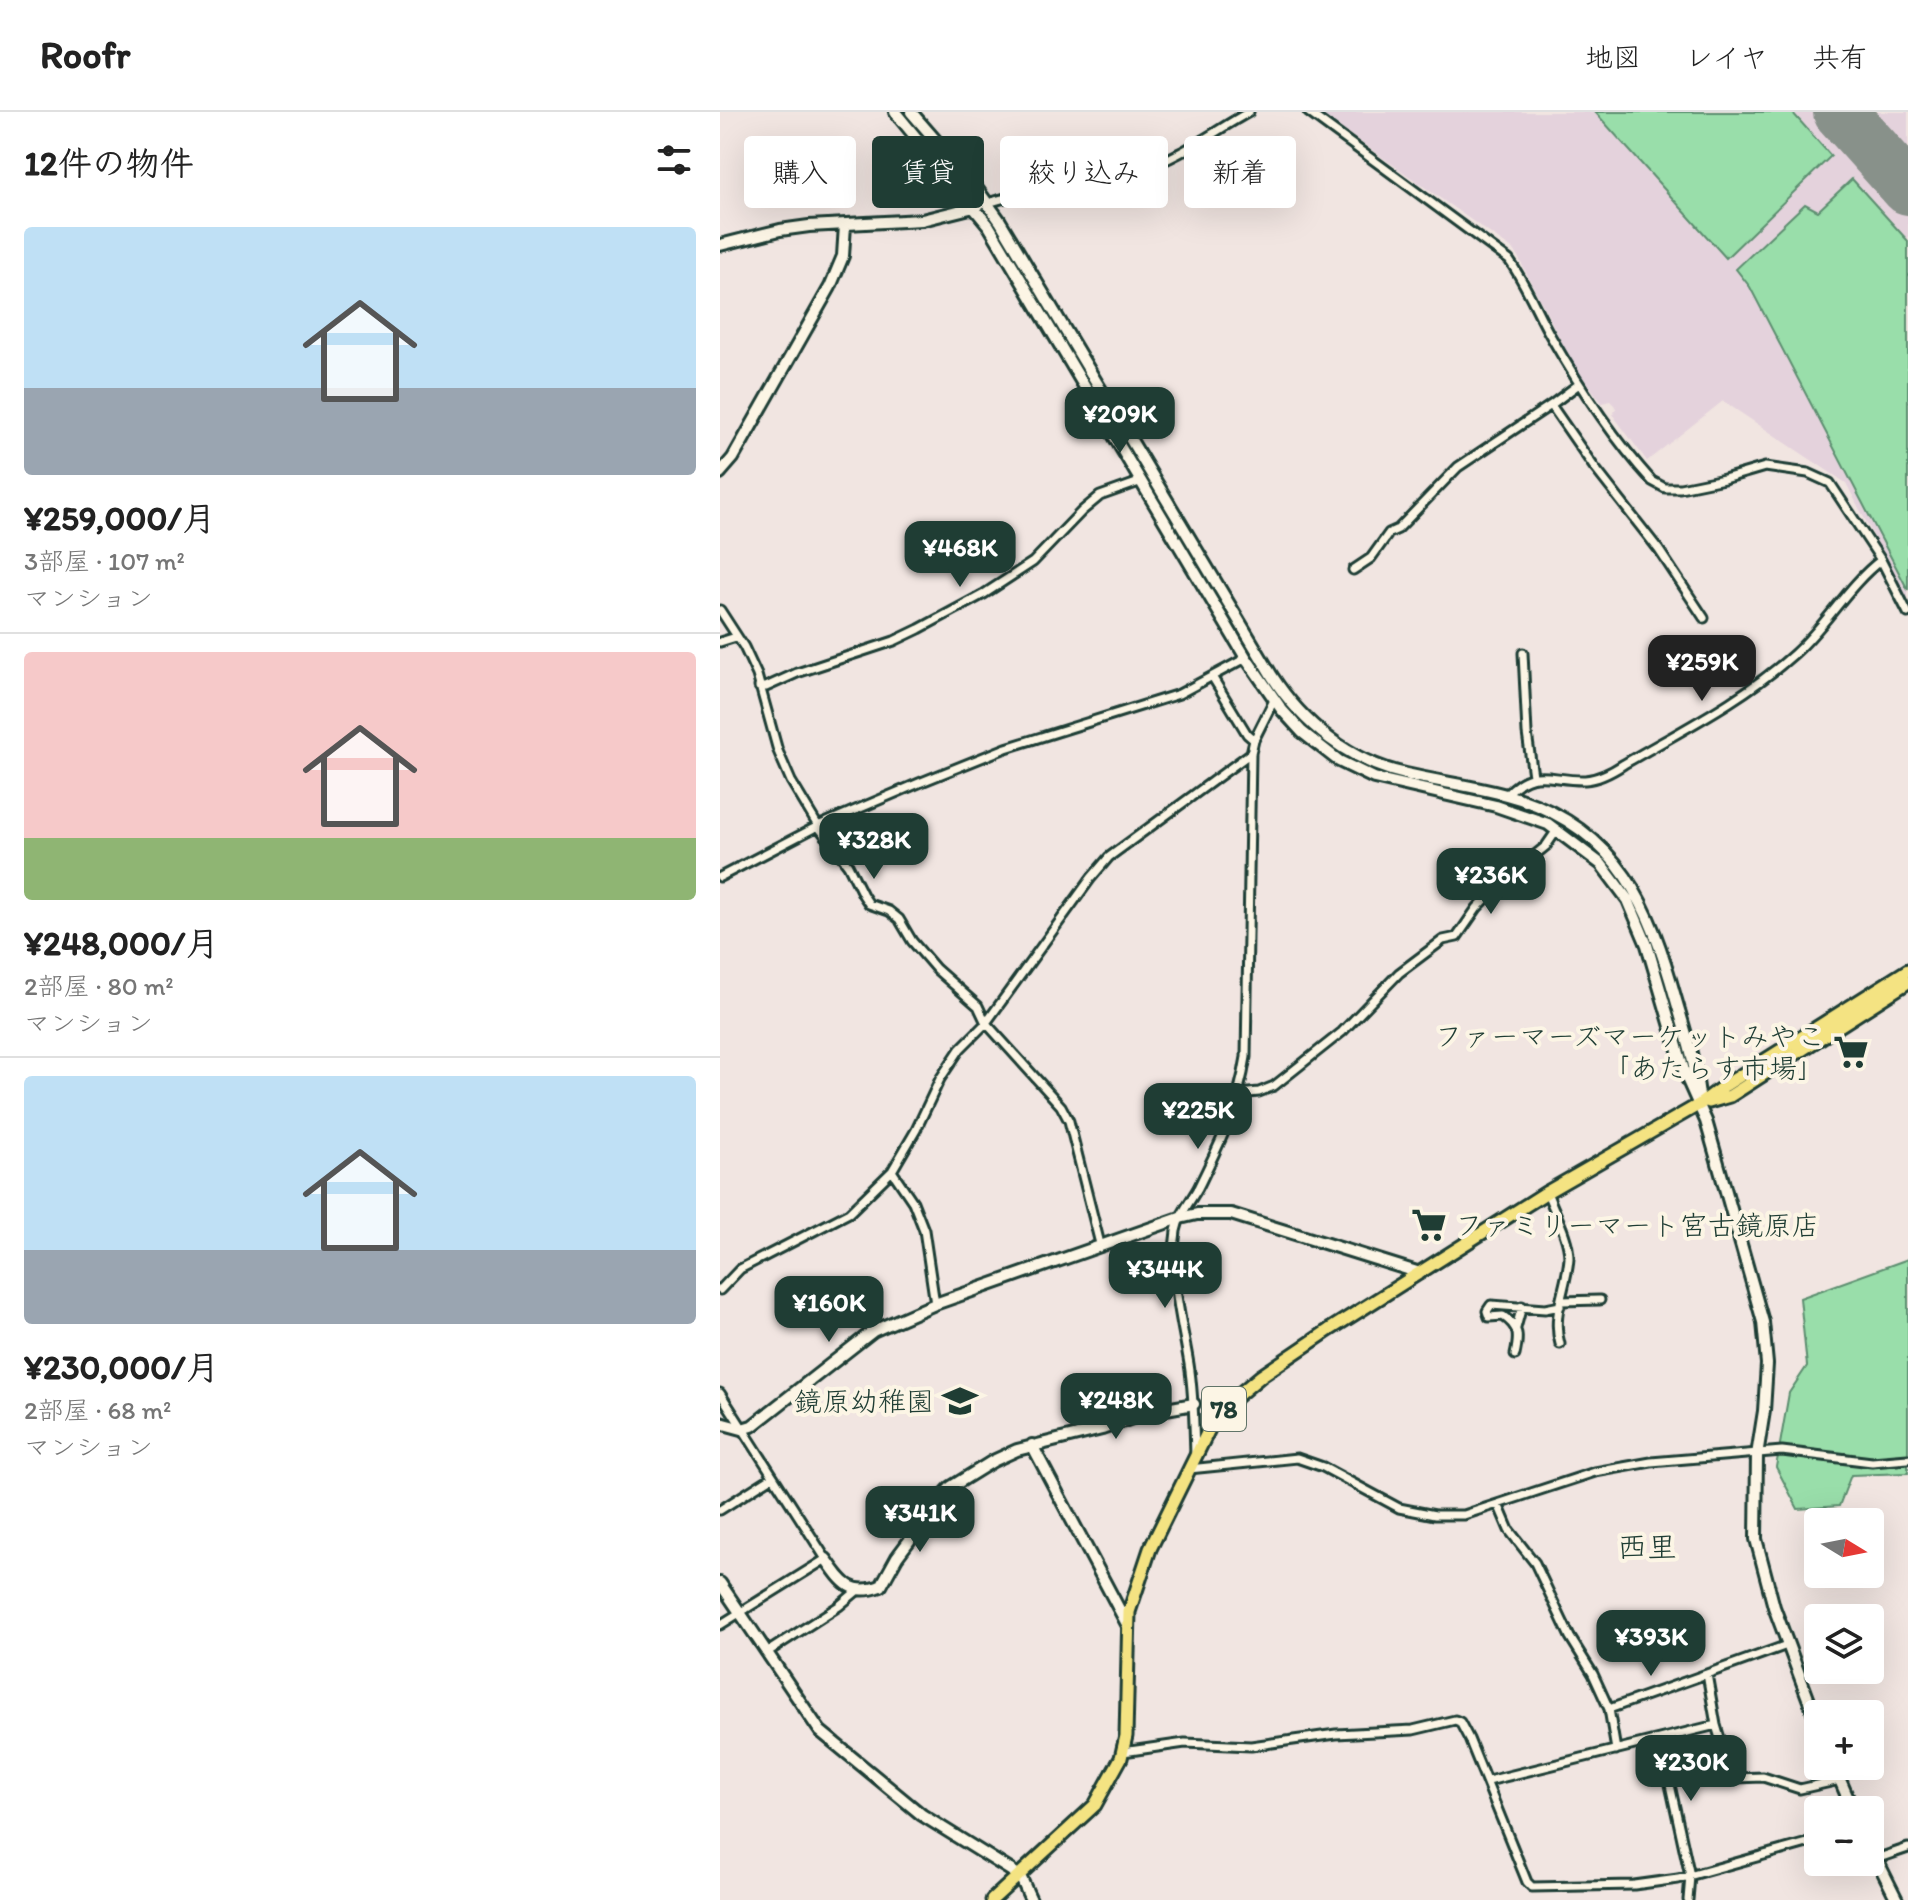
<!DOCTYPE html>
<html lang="ja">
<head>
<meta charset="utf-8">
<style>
  body { margin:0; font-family:Itim,"Klee One",sans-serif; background:#f6f6f6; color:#222; height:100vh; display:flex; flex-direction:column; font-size:30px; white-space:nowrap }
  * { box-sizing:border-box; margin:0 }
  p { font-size:26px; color:#767676 }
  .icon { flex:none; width:44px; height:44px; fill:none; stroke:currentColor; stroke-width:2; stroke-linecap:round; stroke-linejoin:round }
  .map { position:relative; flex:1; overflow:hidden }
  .drawer { display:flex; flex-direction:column; background:#fff; width:720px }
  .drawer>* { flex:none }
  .banner { position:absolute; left:24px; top:24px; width:760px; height:72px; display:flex; gap:16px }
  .needle { width:52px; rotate:100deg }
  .fabs { position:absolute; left:1084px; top:1396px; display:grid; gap:16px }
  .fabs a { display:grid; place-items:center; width:80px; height:80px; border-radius:8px; background:#fff; box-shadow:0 8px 32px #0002; font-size:40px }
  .price { position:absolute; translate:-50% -68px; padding:0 18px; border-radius:16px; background:#1f3d34; color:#fff; font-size:26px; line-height:52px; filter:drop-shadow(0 2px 4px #0008) }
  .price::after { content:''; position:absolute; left:50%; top:48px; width:24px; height:18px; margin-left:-12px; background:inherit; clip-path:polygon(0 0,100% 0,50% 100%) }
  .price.on { background:#222; color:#fff }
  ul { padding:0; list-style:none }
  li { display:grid; align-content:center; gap:16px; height:424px; padding:0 24px }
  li+li { border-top:2px solid #e0e0e0 }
  li span { display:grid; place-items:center; height:248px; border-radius:8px; color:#555 }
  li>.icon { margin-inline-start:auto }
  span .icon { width:144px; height:144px; fill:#fffc; stroke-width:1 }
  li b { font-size:34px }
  h2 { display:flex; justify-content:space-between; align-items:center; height:96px; padding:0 24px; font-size:34px }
  .tag { padding:0 28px; border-radius:8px; background:#fff; box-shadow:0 8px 32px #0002; font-size:28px; line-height:72px }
  .tag.on { background:#1f3d34; color:#fff }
  header { display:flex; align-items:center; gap:48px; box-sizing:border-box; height:112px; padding:0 40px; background:#fff; border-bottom:2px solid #e0e0e0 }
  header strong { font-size:38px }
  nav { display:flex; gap:44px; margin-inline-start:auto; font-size:28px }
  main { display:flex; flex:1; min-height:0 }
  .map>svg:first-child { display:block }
  .built { fill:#e4d2dc }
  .green { fill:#99deaa; stroke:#5c8e6f; stroke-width:2 }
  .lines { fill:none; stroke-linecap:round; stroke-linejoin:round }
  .runway { stroke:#88918a; stroke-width:54 }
  .street-casing { stroke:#1f3d34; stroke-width:13 }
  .secondary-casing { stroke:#1f3d34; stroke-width:16 }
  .primary-casing { stroke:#1f3d34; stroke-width:17 }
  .street { stroke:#fcf5e5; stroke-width:7 }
  .secondary { stroke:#fcf5e5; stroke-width:10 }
  .primary { stroke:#f4e382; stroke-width:11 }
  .labels { text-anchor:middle; stroke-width:8; stroke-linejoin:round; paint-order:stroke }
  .shield { fill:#fcf5e5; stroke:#617469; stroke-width:2 }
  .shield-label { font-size:26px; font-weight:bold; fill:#1f3d34 }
  .poi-label { font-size:28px; fill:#1f3d34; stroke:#fcf5e5; text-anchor:end }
  .neighbourhood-label { font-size:30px; fill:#1f3d34; stroke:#fcf5e5 }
</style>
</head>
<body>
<header>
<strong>Roofr</strong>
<nav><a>地図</a><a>レイヤ</a><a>共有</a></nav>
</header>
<main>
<section class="drawer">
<h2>12件の物件<svg class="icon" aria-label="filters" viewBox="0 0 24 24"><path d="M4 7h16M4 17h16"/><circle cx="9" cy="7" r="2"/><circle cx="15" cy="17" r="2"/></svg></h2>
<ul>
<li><span style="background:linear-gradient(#bfe0f5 65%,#9aa5b1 0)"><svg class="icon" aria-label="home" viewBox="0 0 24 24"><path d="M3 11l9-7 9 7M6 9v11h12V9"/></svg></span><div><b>¥259,000/月</b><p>3部屋 · 107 m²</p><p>マンション</p></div></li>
<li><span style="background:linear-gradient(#f6c9c9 75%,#8fb573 0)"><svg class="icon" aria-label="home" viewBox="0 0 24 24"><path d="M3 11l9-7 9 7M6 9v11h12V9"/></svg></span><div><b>¥248,000/月</b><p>2部屋 · 80 m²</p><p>マンション</p></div></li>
<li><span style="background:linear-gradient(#bfe0f5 70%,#9aa5b1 0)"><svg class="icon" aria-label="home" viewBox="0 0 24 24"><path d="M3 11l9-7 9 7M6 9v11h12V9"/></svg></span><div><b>¥230,000/月</b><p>2部屋 · 68 m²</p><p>マンション</p></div></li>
</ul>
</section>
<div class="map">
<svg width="1188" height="1788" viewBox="0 0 1188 1788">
  <rect width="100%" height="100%" fill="#f1e5e1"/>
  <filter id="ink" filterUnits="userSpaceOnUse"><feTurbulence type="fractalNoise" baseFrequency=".0125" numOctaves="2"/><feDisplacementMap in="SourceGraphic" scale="16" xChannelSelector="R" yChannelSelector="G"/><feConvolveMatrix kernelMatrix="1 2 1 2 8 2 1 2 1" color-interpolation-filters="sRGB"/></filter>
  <g filter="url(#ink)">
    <path class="built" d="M598 0H1188V490L1126 371 1003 289 927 349 893 303 896 296 893 292 890 289 882 291 853 252 795 139Z"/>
    <path class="green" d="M875 0H1072L1111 44 1006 146Z
      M1132 67 1188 129V478L1030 175 1016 157 1085 92 1098 99Z
      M1188 1147V1361L1131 1363 1119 1394 1078 1397 1056 1355 1069 1281 1087 1254 1080 1186Z"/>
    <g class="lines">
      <path class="runway" d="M1120 0 1188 76"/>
      <g class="street-casing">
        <path id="street" d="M588 0 789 148C806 172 816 198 830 223 859 274 893 326 932 369L945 376H960L1004 367 1045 355 1088 361 1110 371 1161 448 1188 501
          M268 91C317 75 370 74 420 58 459 46 493 20 529 0
          M831 293 874 355 939 438 984 506
          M633 458 651 446 669 421 678 417 738 355 831 293 859 272
          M0 498 24 535 37 563 58 639 71 669 98 714 128 753 143 783 149 792 169 799 179 807 192 829 216 857 258 894 266 911 341 994 349 1009 380 1132
          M0 530 16 525
          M803 541 807 621 813 664
          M493 566 527 622 534 628
          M39 575H46L77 561 174 529 199 517 264 482 313 450 362 399 380 384 422 369
          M786 683C814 653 829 669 865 668 879 667 892 660 904 652 962 618 1023 588 1074 542 1106 514 1128 473 1161 448
          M0 765 98 714 199 671 286 636 459 582 526 546
          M519 982 539 980 554 974 622 920 679 861 723 828 737 825 757 796 785 767 826 734 837 718
          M172 1059 193 1090 204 1118 215 1192
          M827 1080C834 1100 849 1125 849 1146 847 1175 831 1203 840 1232
          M0 1178 20 1157 129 1101 172 1059 196 1018 220 967 240 937 266 911 371 766 389 745 531 641
          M841 1189 880 1188
          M796 1216 802 1194
          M795 1243C799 1225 800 1215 783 1204L769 1205 767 1199 771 1193 825 1197 840 1194
          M0 1281 106 1447 0 1513
          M475 1344C474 1313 474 1283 469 1252 462 1209 449 1163 456 1119 459 1103 470 1090 478 1076 500 1031 518 996 526 945L531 641 534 628 555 586
          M469 1357 577 1346 603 1355 679 1396 715 1403H744L875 1360 931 1350 1062 1339 1152 1350 1188 1347
          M778 1392 789 1418 815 1451 850 1525 873 1562 889 1597 896 1638
          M0 1398 52 1365
          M46 1541 119 1494 138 1478
          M987 1562 996 1613 1011 1664 1015 1666 1043 1665 1080 1677 1120 1668
          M889 1597 1067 1533
          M940 1627 970 1764 968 1788
          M403 1640 465 1631 531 1634 616 1622 693 1618 735 1608 740 1610 749 1627 807 1770 812 1775 914 1773 958 1767 1098 1728
          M768 1669 996 1613
          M1156 1747 1188 1736"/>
      </g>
      <g class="secondary-casing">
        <path id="secondary" d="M175 0 269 114 526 546 562 598 582 620 619 649 654 666 776 694 828 712 881 752 908 788 927 833 965 962 986 1009 1043 1210 1047 1252 1044 1299 1037 1343 1036 1427 1054 1495 1098 1613
          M191 0 252 70 280 109 552 564C583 612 630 650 686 662 724 671 763 675 800 687 899 720 930 794 956 888 965 919 975 950 979 983
          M0 133 60 118 89 114 202 108 258 94
          M0 361 13 346 110 175 123 144 125 113
          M0 1311 22 1317 32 1314 153 1219 215 1192 460 1106 477 1102H511L700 1161
          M312 1333 408 1514
          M106 1447C122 1470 131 1485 161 1474L177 1445 221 1386 231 1375 273 1349 297 1338 382 1317 429 1300 474 1292
          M0 1471 100 1619 202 1703 300 1764 311 1788
          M1114 1654 1133 1698
          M1150 1734 1177 1788"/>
      </g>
      <g class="primary-casing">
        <path id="primary" d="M989 990 1010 984 1188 870
          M272 1788 375 1693 401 1646 406 1624 409 1500 430 1437 494 1307 517 1284 541 1264 609 1218 827 1080 980 992 1004 974 1188 858"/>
      </g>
      <use href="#street" class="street"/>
      <use href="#secondary" class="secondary"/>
      <use href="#primary" class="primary"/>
    </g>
  </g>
  <defs>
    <g id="supermarket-bare" transform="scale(2.76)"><path d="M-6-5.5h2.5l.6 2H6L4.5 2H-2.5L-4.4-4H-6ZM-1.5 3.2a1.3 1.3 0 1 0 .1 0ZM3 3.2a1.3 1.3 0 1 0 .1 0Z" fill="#1f3d34" stroke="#fcf5e5" stroke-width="2.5" paint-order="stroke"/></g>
    <g id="school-bare" transform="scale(2.76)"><path d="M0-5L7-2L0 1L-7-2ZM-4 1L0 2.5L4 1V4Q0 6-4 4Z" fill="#1f3d34" stroke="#fcf5e5" stroke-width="2.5" paint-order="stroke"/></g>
  </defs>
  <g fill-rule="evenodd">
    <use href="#supermarket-bare" x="1131" y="940"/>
    <use href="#supermarket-bare" x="709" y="1113"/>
    <use href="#school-bare" x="240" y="1289"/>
  </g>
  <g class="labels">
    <rect class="shield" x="482" y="1275" width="44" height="44" rx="6"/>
    <g class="shield-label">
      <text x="504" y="1306">78</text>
    </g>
    <g class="poi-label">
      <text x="1105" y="934">ファーマーズマーケットみやこ<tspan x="1105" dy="32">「あたらす市場」</tspan></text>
      <text x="735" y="1123" text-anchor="start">ファミリーマート宮古鏡原店</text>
      <text x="214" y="1299">鏡原幼稚園</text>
    </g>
    <g class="neighbourhood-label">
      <text x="927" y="1445">西里</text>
    </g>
  </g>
</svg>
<div class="fabs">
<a><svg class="needle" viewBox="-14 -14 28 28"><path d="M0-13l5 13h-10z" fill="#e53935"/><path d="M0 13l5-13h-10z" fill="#767676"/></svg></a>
<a><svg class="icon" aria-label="layers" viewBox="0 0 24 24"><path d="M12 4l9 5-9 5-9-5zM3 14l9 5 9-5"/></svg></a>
<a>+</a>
<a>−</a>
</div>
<b class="price" style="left:400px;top:343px">¥209K</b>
<b class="price" style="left:240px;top:477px">¥468K</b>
<b class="price on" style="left:982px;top:591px">¥259K</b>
<b class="price" style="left:154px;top:769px">¥328K</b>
<b class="price" style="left:771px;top:804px">¥236K</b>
<b class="price" style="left:478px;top:1039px">¥225K</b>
<b class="price" style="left:445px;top:1198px">¥344K</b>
<b class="price" style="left:109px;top:1232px">¥160K</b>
<b class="price" style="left:396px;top:1329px">¥248K</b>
<b class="price" style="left:200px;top:1442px">¥341K</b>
<b class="price" style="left:931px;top:1566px">¥393K</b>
<b class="price" style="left:971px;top:1691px">¥230K</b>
<div class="banner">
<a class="tag">購入</a>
<a class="tag on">賃貸</a>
<a class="tag">絞り込み</a>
<a class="tag">新着</a>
</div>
</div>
</main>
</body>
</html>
